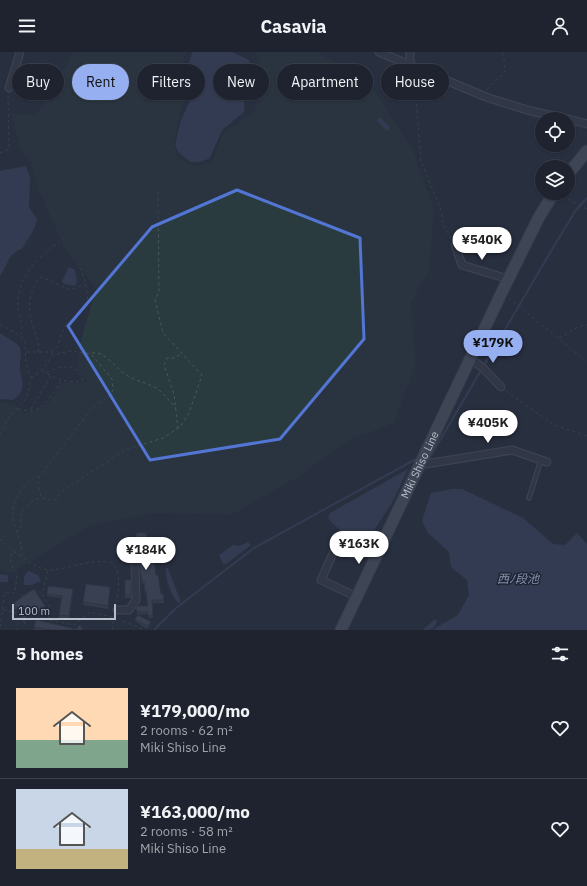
<!DOCTYPE html>
<html lang="en">
<head>
<meta charset="utf-8">
<style>
  body { margin:0; font-family:"IBM Plex Sans","Noto Sans JP",sans-serif; background:#262b37; color:#f1f3f6; height:100vh; display:flex; flex-direction:column; font-size:15px; white-space:nowrap }
  * { box-sizing:border-box; margin:0 }
  p { font-size:13px; color:#a1a4aa }
  .icon { flex:none; width:22px; height:22px; fill:none; stroke:currentColor; stroke-width:2; stroke-linecap:round; stroke-linejoin:round }
  .map { position:relative; height:578px; overflow:hidden }
  .drawer { display:flex; flex-direction:column; background:#1e232f; flex:1 }
  .drawer>* { flex:none }
  .hud { position:absolute; left:12px; top:12px; width:563px; height:36px; display:flex; gap:8px }
  .buttons { position:absolute; left:535px; top:60px; display:grid; gap:8px }
  .buttons a { display:grid; place-items:center; width:40px; height:40px; border-radius:50%; background:#1e232f; box-shadow:0 1px 3px #0004,0 0 0 1px #3c404b; font-size:20px }
  .scale { position:absolute; left:12px; bottom:10px; width:104px; box-sizing:border-box; padding-left:4px; border:2px solid #b8bdca; border-top:0; font-size:11px; line-height:14px; white-space:nowrap; color:#b8bdca; -webkit-text-stroke:3px #202635; paint-order:stroke }
  .price { position:absolute; translate:-50% -34px; padding:0 9px; border-radius:14px; background:#fff; color:#222; font-size:13px; line-height:26px; filter:drop-shadow(0 1px 2px #0008) }
  .price::after { content:''; position:absolute; left:50%; top:24px; width:12px; height:9px; margin-left:-6px; background:inherit; clip-path:polygon(0 0,100% 0,50% 100%) }
  .price.on { background:#96aff1; color:#111 }
  ul { padding:0; list-style:none }
  li { display:flex; align-items:center; gap:12px; height:100px; padding:0 16px }
  li+li { border-top:1px solid #3c404b }
  li span { display:grid; place-items:center; flex:none; width:112px; height:80px; border-radius:0px; color:#555 }
  li>.icon { margin-inline-start:auto }
  span .icon { width:48px; height:48px; fill:#fffc; stroke-width:1 }
  li b { font-size:17px }
  h2 { display:flex; justify-content:space-between; align-items:center; height:48px; padding:0 16px; font-size:17px }
  .tag { padding:0 14px; border-radius:18px; background:#1e232f; box-shadow:0 1px 3px #0004,0 0 0 1px #3c404b; font-size:14px; line-height:36px }
  .tag.on { background:#96aff1; color:#111 }
  header { display:flex; justify-content:space-between; align-items:center; height:52px; padding:0 16px; background:#1e232f; font-size:18px; font-weight:700 }
  .map>svg:first-child { display:block }
  .green { fill:#2a3b40 }
  .water { fill:#3f4b67 }
  .lines { fill:none; stroke-linecap:round; stroke-linejoin:round }
  .stream { stroke:#3f4b67; stroke-width:2 }
  .lane-casing { stroke:#595f6d; stroke-width:5.5 }
  .street-casing { stroke:#595f6d; stroke-width:9 }
  .primary-casing { stroke:#454a59; stroke-width:13 }
  .path { stroke:#48585d; stroke-width:1; stroke-dasharray:3 3; stroke-linecap:butt }
  .lane { stroke:#3c424f; stroke-width:3.5 }
  .street { stroke:#3c424f; stroke-width:7 }
  .primary { stroke:#5a606f; stroke-width:11 }
  .wall { fill:#434a59 }
  .shaded-wall { fill:#373c49 }
  .building { fill:#4e5668; stroke:#373c49 }
  .marked { fill:none; stroke:#5375d3; stroke-width:3; stroke-linejoin:round }
  .labels { text-anchor:middle; stroke-width:3; stroke-linejoin:round; paint-order:stroke }
  .street-label { font-size:11px; fill:#b8bdca; stroke:#202635 }
  .water-label { font-size:12px; font-style:italic; fill:#8290af; stroke:#202635 }
</style>
</head>
<body>
<header><svg class="icon" aria-label="menu" viewBox="0 0 24 24"><path d="M4 6h16M4 12h16M4 18h16"/></svg>Casavia<svg class="icon" aria-label="person" viewBox="0 0 24 24"><circle cx="12" cy="8" r="4"/><path d="M4 21q1-7 8-7t8 7"/></svg></header>
<div class="map">
<svg width="587" height="578" viewBox="0 0 587 578">
  <rect width="100%" height="100%" fill="#282f3f"/>
  <path class="green" d="M73 0H188L184 4 186 39 173 91 179 107 193 114 212 110 223 82 251 62 256 56 260 9 255 0H317L369 30 413 98 434 157 429 218 411 250 416 311 394 371 349 388 298 425 231 463 154 461 91 473 11 521 0 519V350L14 352 25 361C48 356 50 352 60 331L88 330 77 317 80 291 96 237 64 195 39 138 31 112 20 96 11 62 36 63 54 36Z"/>
  <path class="water" d="M192 0H232L249 8C253 19 244 29 244 40 244 47 245 53 244 60L222 78 210 106 200 110H190L179 101 175 93 181 68 189 51 191 37 188 15Z
    M380 65 390 75 389 78 387 79 376 68Z
    M26 114 30 126 29 155 37 167C35 179 28 186 22 197 9 200 7 214 0 224V119Z
    M69 215 75 218 77 229 75 234 64 232 62 229Z
    M0 281C5 285 17 290 20 296 22 301 20 307 20 312 19 328 30 336 13 348L0 347Z
    M408 417 393 449 366 491 360 496 355 494C350 481 336 478 328 466L330 461Z
    M452 437H462L523 466 553 492 565 493 577 481 587 492V578H432L458 563 469 543 467 528 451 515 449 500 428 481 422 469 431 441Z
    M248 490 251 493 250 494 226 512H223L219 503 233 493 239 494Z
    M166 516H168L180 548 179 551C172 547 164 524 166 516Z
    M28 519 38 523 41 529 32 533H24V525Z
    M0 522 8 523V530H0Z
    M435 567 437 570C434 577 431 578 423 578Z"/>
  <g class="lines">
    <path class="stream" d="M429 407 554 194 576 158 587 146
      M154 578 176 556 254 496 416 407"/>
    <g class="lane-casing">
      <path id="lane" d="M529 446 541 408"/>
    </g>
    <g class="street-casing">
      <path id="street" d="M379 0 486 45 527 58 566 67
        M410 0V12
        M9 36 20 0
        M568 67 587 72
        M455 193 462 213 508 227
        M470 306 484 317 501 335
        M421 410 426 412 512 398 547 410
        M334 499 321 528 357 545
        M341 499 358 503C365 496 369 494 379 496
        M117 558H129L136 548 135 513"/>
    </g>
    <g class="primary-casing">
      <g id="primary">
        <path d="M568 122 587 99"/>
        <path id="s1" d="M341 578 501 242 539 165 554 141"/>
      </g>
    </g>
    <path class="path" d="M414 22 421 109 441 158 443 172 452 188
      M487 38C499 19 511 30 502 0
      M0 101 9 97 8 44
      M563 144 587 157
      M509 246 587 310
      M0 272 20 284 25 290 26 312 31 326 27 346 9 365 0 382
      M21 283C24 276 19 264 18 256 16 222 40 205 64 186
      M559 286C568 282 578 273 587 273
      M27 300H51L53 302
      M38 300 39 294C31 265 22 254 39 226L42 225 70 238 86 232
      M51 300 58 294 61 282 67 272 87 252C89 237 84 225 78 212
      M92 301C106 299 114 315 125 322 134 329 146 330 156 336 164 341 169 349 176 356
      M42 319C55 326 68 333 83 328 78 310 60 314 47 320V322
      M31 326 41 319 53 303 71 299 91 302 112 327 113 338 109 344 92 356 39 425 38 431 41 445 47 448 58 447 59 442 64 438 125 398 163 386 181 374 189 361 202 323 163 281 155 248 159 239 158 136
      M506 339 554 373 587 384
      M18 357C44 365 49 345 61 329
      M31 357 51 324
      M178 377 174 342 164 313 167 306H174L181 302
      M16 481 21 474V460L32 449 41 445
      M0 487C8 496 38 519 50 518 70 517 91 506 112 511 122 521 118 537 117 550
      M22 504C22 477 0 466 23 436 27 431 32 425 39 425
      M48 519 42 542 50 556 48 568 74 573 89 560 113 565
      M22 544C30 540 35 535 42 542
      M3 558 15 560 19 566 17 578
      M123 569 145 578
      M0 575 5 540 15 541 17 521C11 516 9 508 12 501
      M112 578 114 565"/>
    <use href="#lane" class="lane"/>
    <use href="#street" class="street"/>
    <use href="#primary" class="primary"/>
  </g>
  <path class="wall" d="M147 488 161 542H163L164 551H153V566H148V562L137 563 136 554H147L146 541H145L144 532H142L138 508H125L124 498V495L137 494Z
    M125 528H131V546H125Z
    M110 538 108 557 83 553V550Z
    M73 540 69 567 59 566 61 546 47 544V542Z
    M14 555 45 556 37 563 27 561 25 573 17 558 14 557Z
    M135 567 151 573 147 577 135 569Z
    M34 575 83 578H34Z"/>
  <path class="shaded-wall" d="M45 554V556L37 563V560Z
    M151 570V573L147 577V574Z"/>
  <path class="building" d="M136 481H146L147 488 151 487 156 523H158L161 542H163L164 548H152L153 563 148 564V560H137L136 554H148L146 539H145L144 529H142L138 505 125 506 124 495 137 494Z
    M125 528H131V543H125Z
    M86 532 110 535 108 554 83 550Z
    M48 534 73 537 69 564 59 563 62 544 47 542Z
    M34 537 45 554 37 560 27 559 25 570 17 555H14L15 550Z
    M138 563 151 570 147 574 135 567Z
    M36 568 76 577 80 573 83 578H51L34 575Z"/>
  <path d="M0 0H587V578H0ZM237 138 360 186 364 287 280 387 150 408 68 274 152 175Z" fill="#282f3f" fill-opacity=".55" fill-rule="evenodd"/>
  <path class="marked" d="M237 138 360 186 364 287 280 387 150 408 68 274 152 175Z"/>
  <g class="labels">
    <g class="street-label">
      <text dy="4" stroke="none"><textPath href="#s1" startOffset="183">Miki Shiso Line</textPath></text>
    </g>
    <g class="water-label">
      <text x="518" y="531">西ﾉ段池</text>
    </g>
  </g>
</svg>
<div class="buttons">
<a><svg class="icon" aria-label="locate" viewBox="0 0 24 24"><circle cx="12" cy="12" r="6"/><path d="M12 2v4M12 18v4M2 12h4M18 12h4"/></svg></a>
<a><svg class="icon" aria-label="layers" viewBox="0 0 24 24"><path d="M12 4l9 5-9 5-9-5zM3 14l9 5 9-5"/></svg></a>
</div>
<div class="scale">100 m</div>
<b class="price" style="left:482px;top:209px">¥540K</b>
<b class="price on" style="left:493px;top:312px">¥179K</b>
<b class="price" style="left:488px;top:392px">¥405K</b>
<b class="price" style="left:359px;top:513px">¥163K</b>
<b class="price" style="left:146px;top:519px">¥184K</b>
<div class="hud">
<a class="tag">Buy</a>
<a class="tag on">Rent</a>
<a class="tag">Filters</a>
<a class="tag">New</a>
<a class="tag">Apartment</a>
<a class="tag">House</a>
</div>
</div>
<section class="drawer">
<h2>5 homes<svg class="icon" aria-label="filters" viewBox="0 0 24 24"><path d="M4 7h16M4 17h16"/><circle cx="9" cy="7" r="2"/><circle cx="15" cy="17" r="2"/></svg></h2>
<ul>
<li><span style="background:linear-gradient(#ffd9b3 65%,#7fa58c 0)"><svg class="icon" aria-label="home" viewBox="0 0 24 24"><path d="M3 11l9-7 9 7M6 9v11h12V9"/></svg></span><div><b>¥179,000/mo</b><p>2 rooms · 62 m²</p><p>Miki Shiso Line</p></div><svg class="icon" aria-label="heart" viewBox="0 0 24 24"><path d="M12 20l-8-8c-3-5 5-10 8-4 3-6 11-1 8 4z"/></svg></li>
<li><span style="background:linear-gradient(#c9d6e8 75%,#c2b280 0)"><svg class="icon" aria-label="home" viewBox="0 0 24 24"><path d="M3 11l9-7 9 7M6 9v11h12V9"/></svg></span><div><b>¥163,000/mo</b><p>2 rooms · 58 m²</p><p>Miki Shiso Line</p></div><svg class="icon" aria-label="heart" viewBox="0 0 24 24"><path d="M12 20l-8-8c-3-5 5-10 8-4 3-6 11-1 8 4z"/></svg></li>
</ul>
</section>
</body>
</html>
